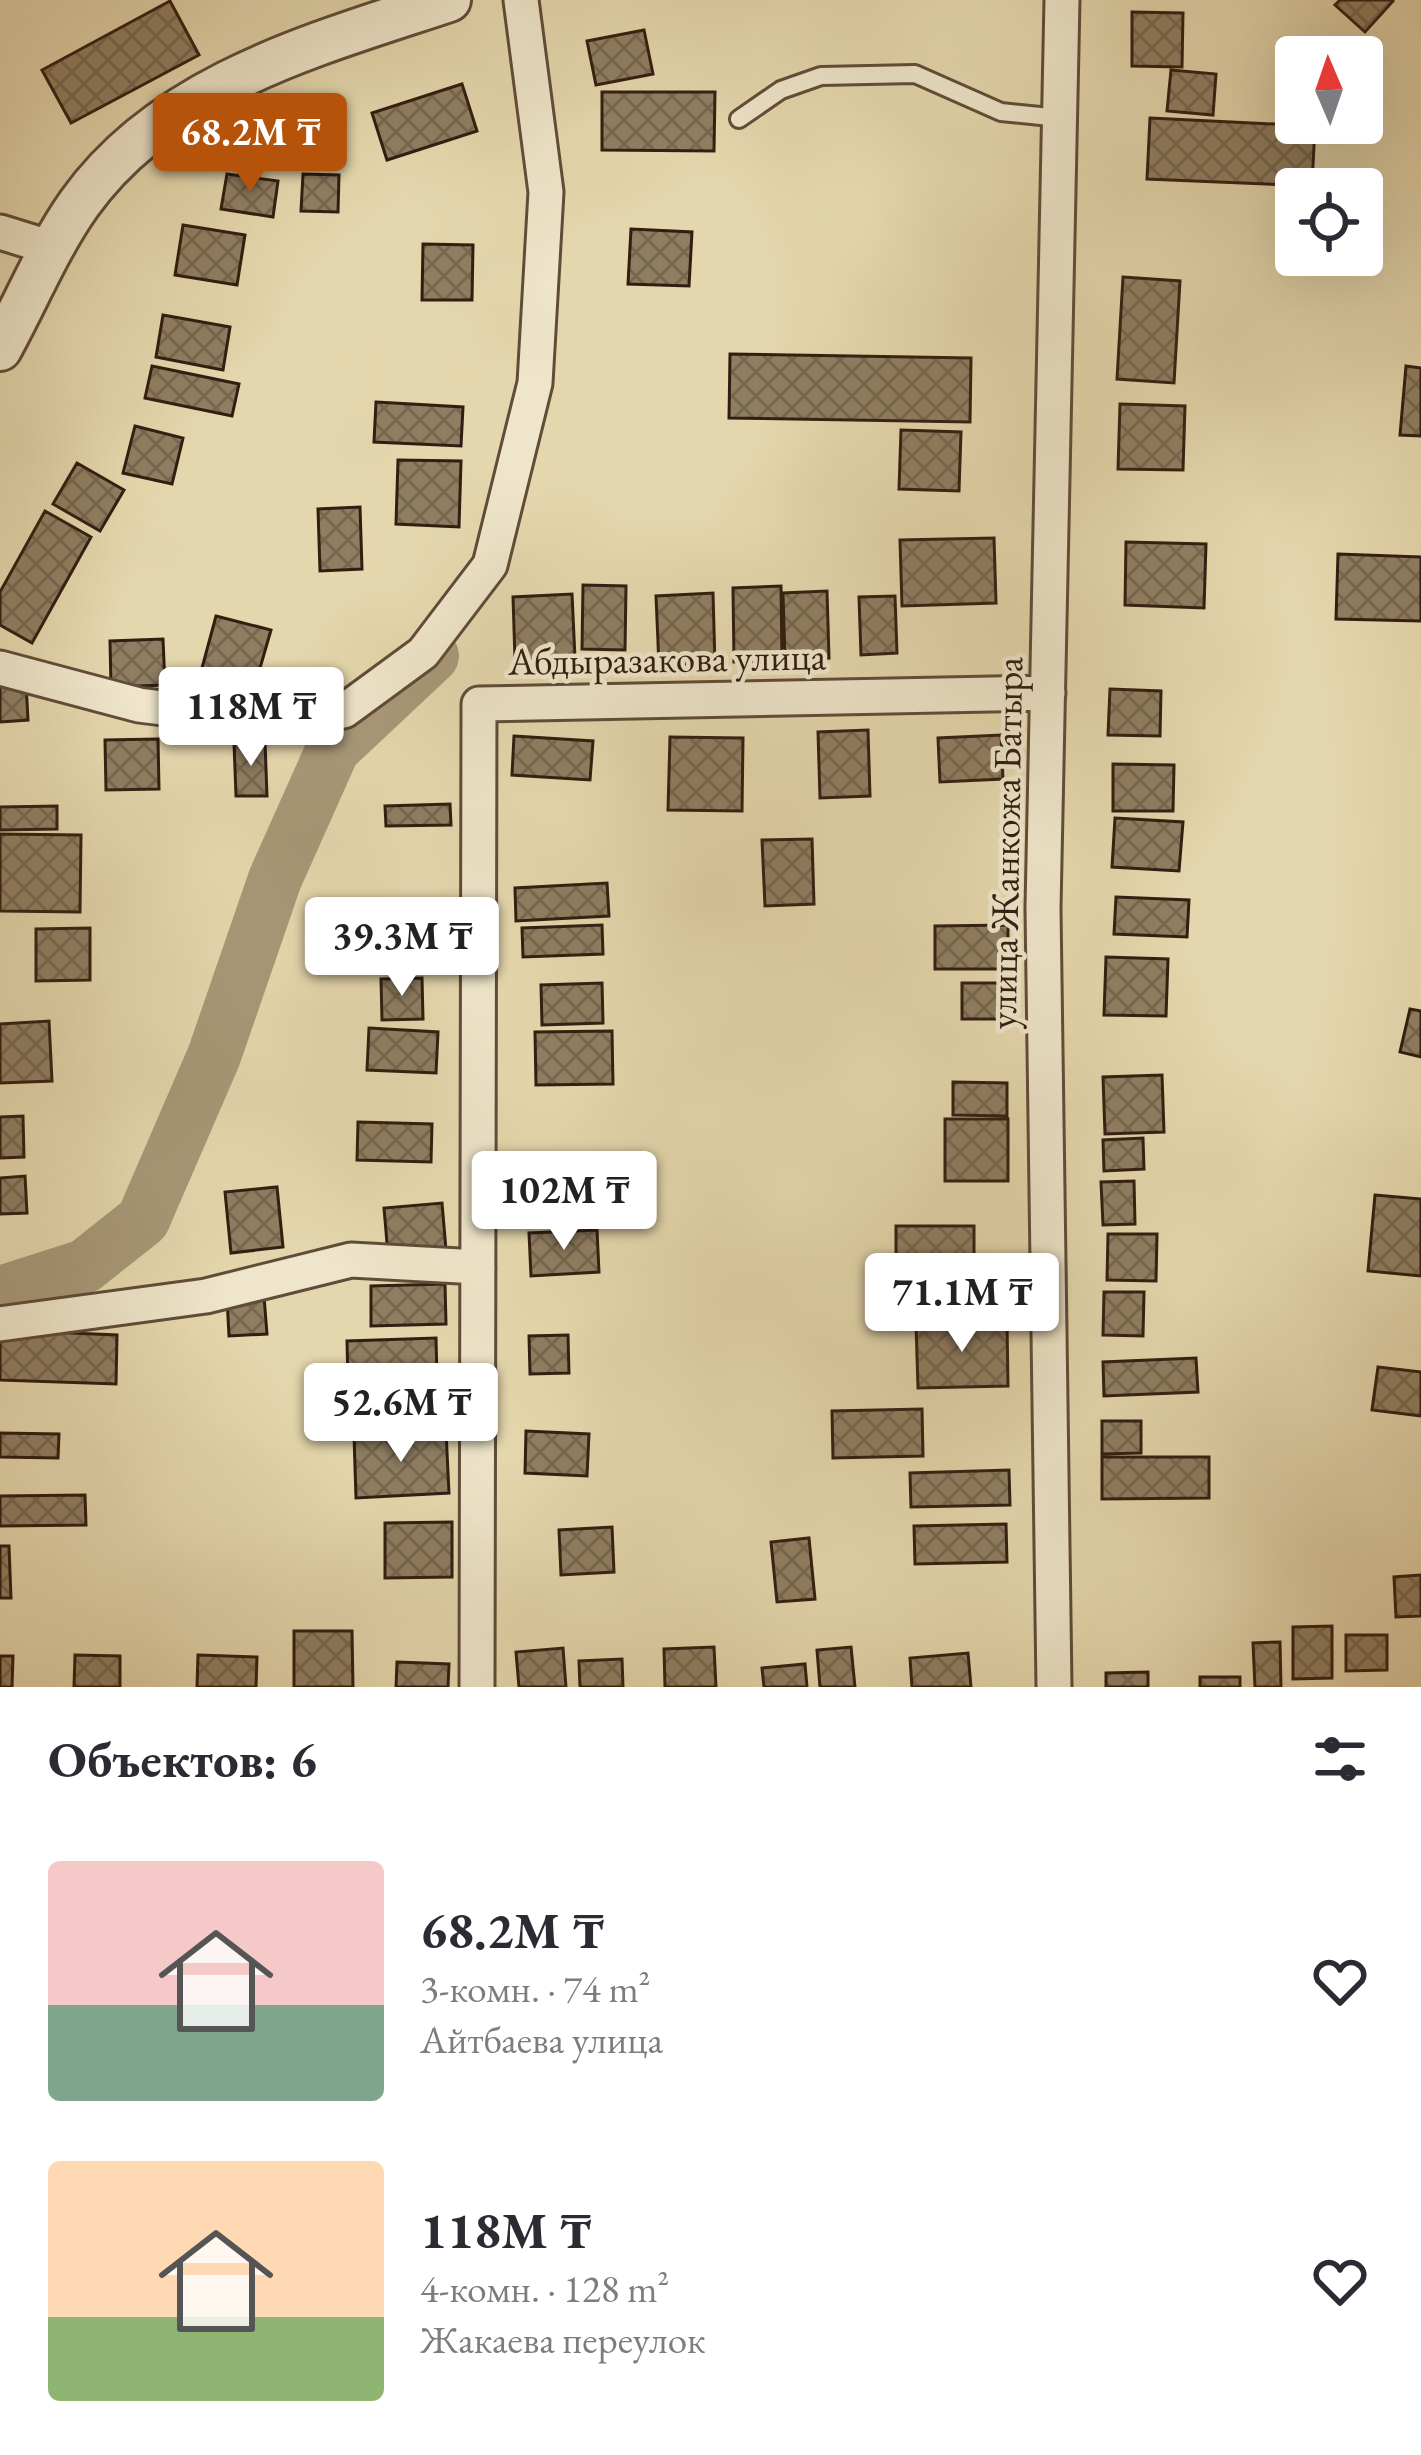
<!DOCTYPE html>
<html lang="ru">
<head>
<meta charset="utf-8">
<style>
  body { margin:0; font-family:"EB Garamond",serif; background:#f7f7f7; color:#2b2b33; height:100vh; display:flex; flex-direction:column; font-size:45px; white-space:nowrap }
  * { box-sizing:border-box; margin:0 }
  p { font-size:39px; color:#7c7c81 }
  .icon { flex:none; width:66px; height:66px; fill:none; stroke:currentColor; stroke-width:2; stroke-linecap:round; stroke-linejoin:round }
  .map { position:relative; height:1687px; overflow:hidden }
  .sheet { display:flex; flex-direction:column; background:#fff; flex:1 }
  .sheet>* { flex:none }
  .needle { width:78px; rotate:358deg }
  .tools { position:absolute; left:1275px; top:36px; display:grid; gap:24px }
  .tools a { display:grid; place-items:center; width:108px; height:108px; border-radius:12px; background:#fff; box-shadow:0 12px 48px #0002; font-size:60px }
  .price { position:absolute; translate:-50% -102px; padding:0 27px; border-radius:12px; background:#fff; color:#222; font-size:39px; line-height:78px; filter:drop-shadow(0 3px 6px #0008) }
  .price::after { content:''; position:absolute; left:50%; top:72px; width:36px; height:27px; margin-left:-18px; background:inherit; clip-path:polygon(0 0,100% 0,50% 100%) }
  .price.on { background:#b45309; color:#fff }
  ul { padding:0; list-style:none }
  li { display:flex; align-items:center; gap:36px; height:300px; padding:0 48px }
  li span { display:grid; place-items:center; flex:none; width:336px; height:240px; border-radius:12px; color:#555 }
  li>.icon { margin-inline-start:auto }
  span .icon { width:144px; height:144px; fill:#fffc; stroke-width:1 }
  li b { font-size:51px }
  h2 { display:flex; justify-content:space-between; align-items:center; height:144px; padding:0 48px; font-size:51px }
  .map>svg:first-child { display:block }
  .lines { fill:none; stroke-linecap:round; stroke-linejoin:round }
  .river { stroke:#a89878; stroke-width:54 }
  .building { fill:url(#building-cross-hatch); stroke:#331d11; stroke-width:3 }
  .service-casing { stroke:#604c38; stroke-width:22 }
  .minor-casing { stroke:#604c38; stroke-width:39 }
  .tertiary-casing { stroke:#604c38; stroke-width:48 }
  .service { stroke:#eee5ca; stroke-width:16 }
  .minor { stroke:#eee5ca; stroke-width:33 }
  .tertiary { stroke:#eee5ca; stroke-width:42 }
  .labels { text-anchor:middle; stroke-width:9; stroke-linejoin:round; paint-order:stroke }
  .street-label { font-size:39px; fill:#331d11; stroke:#eee5ca }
</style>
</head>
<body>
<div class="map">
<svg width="1421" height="1687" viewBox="0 0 1421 1687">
  <defs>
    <pattern id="building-cross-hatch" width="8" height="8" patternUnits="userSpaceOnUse" patternTransform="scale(3)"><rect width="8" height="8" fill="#907e62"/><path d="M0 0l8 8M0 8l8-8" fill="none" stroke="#76674f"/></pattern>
  </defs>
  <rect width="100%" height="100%" fill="#e5d7ad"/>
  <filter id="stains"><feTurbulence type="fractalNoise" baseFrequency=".00167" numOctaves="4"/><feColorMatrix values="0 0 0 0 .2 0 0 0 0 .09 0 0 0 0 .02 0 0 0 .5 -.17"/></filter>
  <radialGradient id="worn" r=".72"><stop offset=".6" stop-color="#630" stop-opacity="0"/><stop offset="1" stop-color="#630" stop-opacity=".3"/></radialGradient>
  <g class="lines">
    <path class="river" d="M0 1293 85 1266 143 1220 214 1056 275 879 333 749 432 656"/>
  </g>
  <path class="building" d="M1340 0H1392L1393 1 1365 32 1335 5Z
    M170 1 199 55 71 123 42 70Z
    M1132 12 1183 13 1182 67 1132 66Z
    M644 30 653 74 596 85 587 41Z
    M1171 70 1216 74 1213 115 1167 111Z
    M462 84 477 131 387 160 372 113Z
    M602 92H715L714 151 602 150Z
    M297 105 304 141 254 151 247 115Z
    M1150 118 1315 126 1312 186 1147 179Z
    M227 174 278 181 273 217 221 209Z
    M303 174 339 175 338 212 301 211Z
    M183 225 245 235 237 285 175 275Z
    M631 229 692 232 689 286 628 284Z
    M423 244 473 245 472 300H422Z
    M1123 277 1180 281 1174 383 1117 379Z
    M163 315 230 327 223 370 156 357Z
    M730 354 971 358 970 422 729 418Z
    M152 366 239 384 232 416 145 398Z
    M1406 366 1421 368V436L1400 435Z
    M376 402 463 407 461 446 374 442Z
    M1120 404 1185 406 1183 470 1118 469Z
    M135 426 183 438 172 484 123 473Z
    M901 430 961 432 959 491 899 489Z
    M398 460 461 461 459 527 396 524Z
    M77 463 124 490 100 531 53 504Z
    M360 507 362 569 320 571 318 509Z
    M45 511 91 537 32 643 0 625V592Z
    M994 538 996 603 902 606 900 540Z
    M1126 542 1206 544 1204 608 1125 605Z
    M1338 554 1421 557V621L1336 619Z
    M583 585 626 586 625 650 582 649Z
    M781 586 782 661 734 662 733 588Z
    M827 591 829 658 785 660 783 593Z
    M713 593 715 664 659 666 656 596Z
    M572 594 575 658 515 660 513 597Z
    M895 596 897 653 861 655 859 597Z
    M216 616 271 630 256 682 202 668Z
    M163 639 165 685 111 687 110 641Z
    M26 683 28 720 0 722V684Z
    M1110 689 1161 691 1160 736 1108 735Z
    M868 730 870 796 820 798 818 732Z
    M1001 735 1003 779 940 782 938 738Z
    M514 736 593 741 590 780 512 775Z
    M670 737 743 738 742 811 668 810Z
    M158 739 159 789 106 790 105 740Z
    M234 742H265L267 796H236Z
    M1113 764 1174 765 1173 811H1113Z
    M450 804 451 825 386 826 385 806Z
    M57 806V829L0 830V807Z
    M1115 818 1183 822 1179 871 1112 867Z
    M0 834 81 835 80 912 0 911Z
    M812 839 814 904 765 906 762 840Z
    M607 883 609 916 516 921 515 888Z
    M1116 897 1189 900 1187 937 1114 934Z
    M444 909 445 936 393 937V911Z
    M602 925 603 954 523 957 522 928Z
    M1008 925V969H935V926Z
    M90 928V980L36 981V929Z
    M1106 957 1168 959 1166 1016 1104 1015Z
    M422 978 423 1019 382 1020 381 979Z
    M602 983 603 1023 542 1025 541 985Z
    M962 983H1003V1019H962Z
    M1410 1009 1421 1011V1057L1400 1052Z
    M49 1021 52 1081 0 1083V1024Z
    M369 1028 438 1032 436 1073 367 1070Z
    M612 1031 613 1084 536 1085 535 1032Z
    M1162 1075 1164 1132 1105 1134 1103 1077Z
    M953 1082 1007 1083V1116L953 1115Z
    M23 1116 24 1157 0 1158V1117Z
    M945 1119H1008V1181H945Z
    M358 1122 432 1124 431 1162 357 1160Z
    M1143 1138 1144 1169 1104 1171 1103 1140Z
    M25 1176 27 1213 0 1214V1178Z
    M1134 1181 1135 1224 1103 1225 1101 1182Z
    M277 1187 283 1247 231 1253 225 1192Z
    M1375 1195 1421 1199V1276L1368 1271Z
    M442 1203 446 1250 388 1255 384 1208Z
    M896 1226H974V1299L896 1300Z
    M597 1230 599 1272 531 1276 529 1233Z
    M1108 1234H1157L1156 1281 1107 1280Z
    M445 1284 446 1324 371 1326V1286Z
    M1104 1292H1144L1143 1336 1103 1335Z
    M264 1296 267 1334 229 1336 227 1298Z
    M1007 1322 1008 1386 918 1388 916 1324Z
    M0 1330 117 1335 116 1384 0 1380Z
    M568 1335 569 1373 530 1374 529 1336Z
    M436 1338 437 1379 348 1382 347 1341Z
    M1196 1358 1198 1392 1104 1396 1103 1362Z
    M1378 1367 1421 1372V1416L1372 1410Z
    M922 1409 923 1456 833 1458 832 1411Z
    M1102 1421H1141V1453L1102 1454Z
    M446 1431 449 1493 356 1498 354 1436Z
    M526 1431 589 1434 587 1476 525 1473Z
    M0 1433 59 1434 58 1458 0 1457Z
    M1102 1457H1209V1498L1102 1499Z
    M1009 1470 1010 1505 911 1507 910 1473Z
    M85 1495 86 1525 0 1526V1496Z
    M452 1522V1577L385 1578V1523Z
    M1006 1524 1007 1562 915 1564 914 1526Z
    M612 1527 614 1572 561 1575 559 1530Z
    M809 1538 815 1599 777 1602 771 1542Z
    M0 1546H9L11 1598H0Z
    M1421 1575V1616L1396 1617 1394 1577Z
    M1332 1626V1678L1293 1679V1627Z
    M294 1631H352L353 1687H294Z
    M1346 1635H1387V1670L1346 1671Z
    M1280 1642 1281 1687H1255L1253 1643Z
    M714 1647 716 1687H665L664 1649Z
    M851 1647 855 1687H820L817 1650Z
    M563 1648 566 1687H519L516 1652Z
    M968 1653 971 1687H912L910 1658Z
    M75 1655 120 1656V1687H74Z
    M198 1655 257 1657 256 1687H197Z
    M0 1656H13L12 1687H0Z
    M622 1659 623 1687H580L579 1661Z
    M397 1662 449 1664 448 1687H396Z
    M805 1664 807 1687H764L762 1668Z
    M1148 1672V1687H1106V1673Z
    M1200 1677H1240V1687H1200Z"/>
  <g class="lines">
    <g class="service-casing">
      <path id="service" d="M739 119 781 90 821 76 915 74 1001 112 1060 118"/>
    </g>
    <g class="minor-casing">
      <path id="minor" d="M0 232 55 249
        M0 668 139 705 244 718 344 711 423 653 490 565 535 383 546 192 521 0
        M0 1324 206 1296 351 1260 478 1267
        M477 1687 479 704 1048 693
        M1054 1687 1043 908 1062 0"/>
    </g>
    <g class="tertiary-casing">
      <path id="tertiary" d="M0 349C26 302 48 248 79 204 164 84 317 44 449 0"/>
    </g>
    <use href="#service" class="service"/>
    <use href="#minor" class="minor"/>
    <use href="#tertiary" class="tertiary"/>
  </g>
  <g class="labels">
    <g class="street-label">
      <text transform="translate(667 658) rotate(-1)" y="14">Абдыразакова улица</text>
      <text transform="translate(1005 843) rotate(-89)" y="14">улица Жанкожа Батыра</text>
    </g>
  </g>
  <rect width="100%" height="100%" filter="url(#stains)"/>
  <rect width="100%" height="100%" fill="url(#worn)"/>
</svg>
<div class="tools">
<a><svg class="needle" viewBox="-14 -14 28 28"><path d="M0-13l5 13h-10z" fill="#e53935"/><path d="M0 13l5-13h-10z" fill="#7c7c81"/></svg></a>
<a><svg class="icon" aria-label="locate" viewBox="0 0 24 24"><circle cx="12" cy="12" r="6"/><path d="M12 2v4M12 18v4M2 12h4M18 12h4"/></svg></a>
</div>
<b class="price on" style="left:250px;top:195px">68.2M ₸</b>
<b class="price" style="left:251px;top:769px">118M ₸</b>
<b class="price" style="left:402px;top:999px">39.3M ₸</b>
<b class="price" style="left:564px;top:1253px">102M ₸</b>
<b class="price" style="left:962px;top:1355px">71.1M ₸</b>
<b class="price" style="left:401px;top:1465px">52.6M ₸</b>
</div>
<section class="sheet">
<h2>Объектов: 6<svg class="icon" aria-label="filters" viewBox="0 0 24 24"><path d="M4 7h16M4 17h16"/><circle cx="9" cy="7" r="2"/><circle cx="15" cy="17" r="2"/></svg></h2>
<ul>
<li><span style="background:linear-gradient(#f6c9c9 60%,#7fa58c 0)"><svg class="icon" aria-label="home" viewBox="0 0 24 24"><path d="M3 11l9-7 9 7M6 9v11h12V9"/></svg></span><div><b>68.2M ₸</b><p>3-комн. · 74 m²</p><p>Айтбаева улица</p></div><svg class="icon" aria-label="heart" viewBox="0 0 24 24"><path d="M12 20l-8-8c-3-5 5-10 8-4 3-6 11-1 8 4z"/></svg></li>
<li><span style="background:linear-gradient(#ffd9b3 65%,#8fb573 0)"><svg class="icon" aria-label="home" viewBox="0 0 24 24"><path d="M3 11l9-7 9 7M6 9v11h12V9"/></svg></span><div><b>118M ₸</b><p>4-комн. · 128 m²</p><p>Жакаева переулок</p></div><svg class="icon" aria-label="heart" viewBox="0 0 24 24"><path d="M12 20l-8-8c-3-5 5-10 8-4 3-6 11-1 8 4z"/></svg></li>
</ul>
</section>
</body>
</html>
